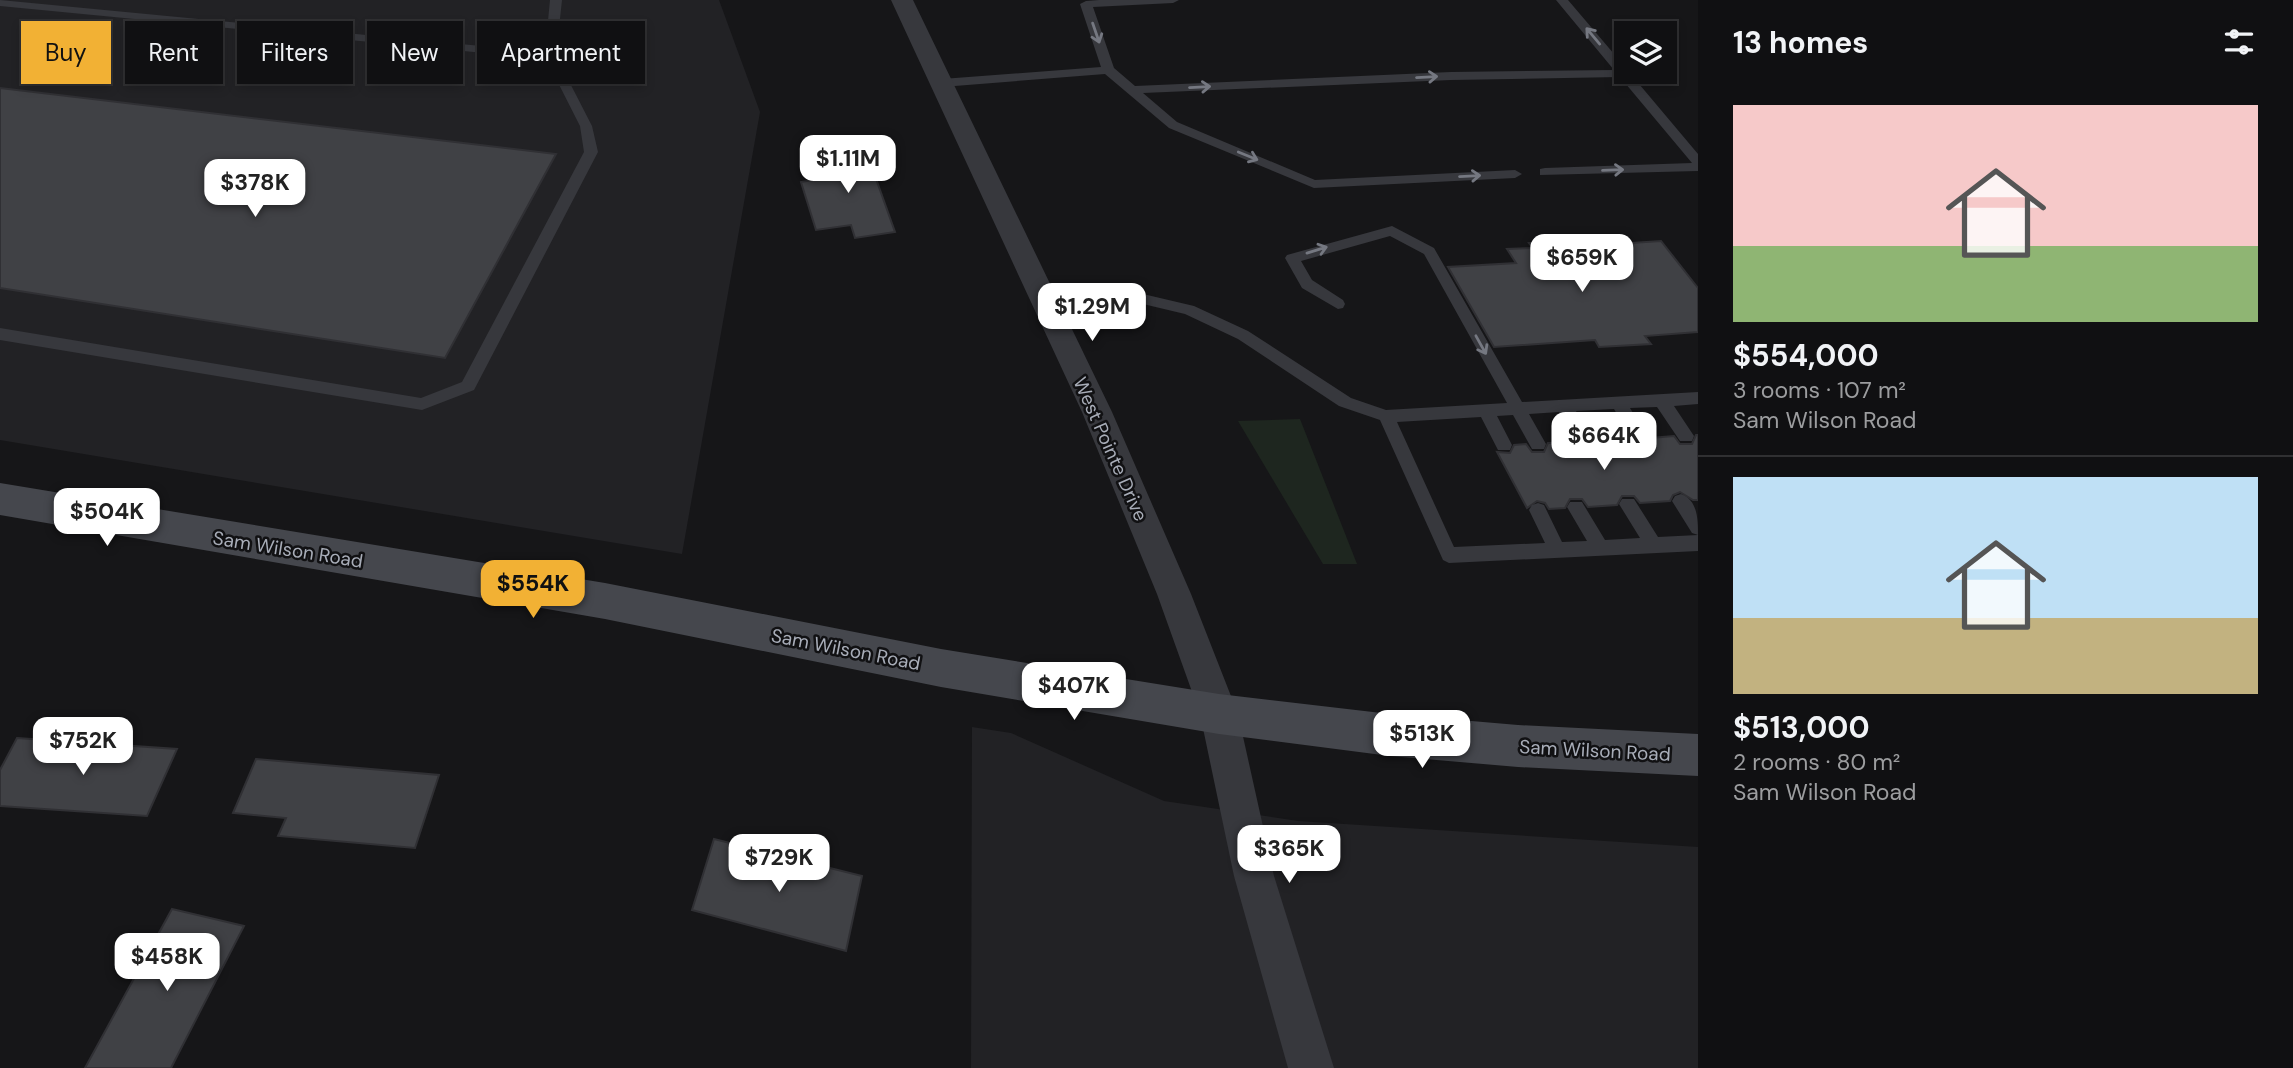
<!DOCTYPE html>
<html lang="en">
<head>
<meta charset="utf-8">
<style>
  body { margin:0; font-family:"DM Sans",sans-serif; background:#1e1e20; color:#f1f3f6; height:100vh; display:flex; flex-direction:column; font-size:26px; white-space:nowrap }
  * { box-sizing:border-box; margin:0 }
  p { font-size:23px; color:#9c9d9f }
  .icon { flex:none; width:38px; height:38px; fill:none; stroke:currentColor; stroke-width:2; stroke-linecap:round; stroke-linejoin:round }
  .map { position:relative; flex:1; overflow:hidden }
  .side { display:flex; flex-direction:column; background:#101012; width:595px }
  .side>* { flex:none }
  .hud { position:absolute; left:21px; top:21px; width:665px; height:63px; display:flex; gap:14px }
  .fabs { position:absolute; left:1614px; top:21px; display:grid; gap:14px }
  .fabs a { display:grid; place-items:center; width:63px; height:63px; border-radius:0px; background:#101012; box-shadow:0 4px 10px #0003,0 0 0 2px #303032; font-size:35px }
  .price { position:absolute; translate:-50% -60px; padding:0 16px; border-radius:14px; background:#fff; color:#222; font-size:23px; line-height:46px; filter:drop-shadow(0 2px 4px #0008) }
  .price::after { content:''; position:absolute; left:50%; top:42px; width:21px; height:16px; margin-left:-10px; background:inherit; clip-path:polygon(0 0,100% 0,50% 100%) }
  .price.selected { background:#f2b134; color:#111 }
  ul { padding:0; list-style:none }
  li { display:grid; align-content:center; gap:14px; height:371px; padding:0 35px }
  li+li { border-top:2px solid #303032 }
  li span { display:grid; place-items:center; height:217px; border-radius:0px; color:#555 }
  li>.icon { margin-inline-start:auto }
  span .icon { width:126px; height:126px; fill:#fffc; stroke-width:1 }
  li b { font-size:30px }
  h2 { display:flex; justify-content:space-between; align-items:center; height:84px; padding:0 35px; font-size:30px }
  .pill { padding:0 24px; border-radius:0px; background:#101012; box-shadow:0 4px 10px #0003,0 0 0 2px #303032; font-size:24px; line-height:63px }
  .pill.selected { background:#f2b134; color:#111 }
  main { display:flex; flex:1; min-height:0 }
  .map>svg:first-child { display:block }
  .built { fill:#222225 }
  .green { fill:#1e261f }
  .building { fill:#404145; stroke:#303034; stroke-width:2 }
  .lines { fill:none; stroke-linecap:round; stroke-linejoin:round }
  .lane { fill:#37383d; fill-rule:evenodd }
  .street { fill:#37383d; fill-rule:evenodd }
  .secondary { fill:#45474d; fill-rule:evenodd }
  .oneway { stroke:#757881 }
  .labels { text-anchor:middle; stroke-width:5; stroke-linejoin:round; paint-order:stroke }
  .street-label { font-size:19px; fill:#a8adb8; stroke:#111113 }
</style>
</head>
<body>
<main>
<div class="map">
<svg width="1698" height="1068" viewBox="0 0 1698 1068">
  <rect width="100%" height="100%" fill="#161618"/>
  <path class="built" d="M0 0H719L760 112 682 554 0 440Z
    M972 727 1011 733 1164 801 1298 821 1698 847V1068H971Z"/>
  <path class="green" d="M1300 419 1357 564H1323L1238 421Z"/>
  <path class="building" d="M0 88 556 154 445 358 0 288Z
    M865 148 895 232 855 238 851 225 816 230 801 182 825 178 818 154Z
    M1596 238 1601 245 1661 241 1698 288V332L1645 336 1651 344 1599 347 1595 340 1494 347 1448 267 1516 263 1507 249 1533 248 1529 243Z
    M1696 435H1698V500H1693L1680 492 1673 495 1670 501 1640 503 1634 496H1622L1617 505 1588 507 1582 499H1570L1565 508 1549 509 1545 503 1537 501 1527 508 1497 452 1510 453 1514 445 1526 444 1532 452H1544L1548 443 1574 442 1580 449H1592L1596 441 1628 439 1634 446H1646L1650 438 1674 436 1680 444H1692Z
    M17 738 177 749 147 816 0 806V770Z
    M256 759 439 775 415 848 278 836 286 818 233 813Z
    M714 839 862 876 846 951 692 910Z
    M172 909 244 926 171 1068H85Z"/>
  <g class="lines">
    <path class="lane" d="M0 0 545 52 550 0H562L556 56 592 126 598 152 474 390 422 410 0 340V328L421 398 462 382 584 152 580 126 546 59 0 6Z
      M1099 0H1179L1173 3 1093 7 1114 68 1135 86 1451 72 1614 70 1556 0H1568L1626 68V72H1629L1698 154V171L1540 175V169L1545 168 1692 163 1620 77 1451 80 1143 93 1177 122 1315 180 1515 170 1522 174 1515 178 1314 188 1169 128 1105 74 942 87 936 83 942 79 1101 67 1080 4 1086 1Z
      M1392 226 1434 248 1522 402 1698 392V404L1674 406 1694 436 1692 441H1680L1657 407 1630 408 1648 438 1646 443H1634L1614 409 1576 411 1594 441 1592 446H1580L1559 412 1529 414 1546 444 1544 449H1532L1513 415 1497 416 1512 445 1510 450H1498L1481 417 1397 422 1454 547 1545 543 1529 510 1532 505 1538 503 1544 505 1562 542 1587 541 1567 507 1570 502H1582L1605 540 1640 538 1619 504 1622 499H1634L1658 537 1698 535V551L1449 563 1443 560 1380 420 1339 406 1238 339 1185 314 1143 304 1047 312 1040 307 1047 302 1143 294 1194 306 1248 331 1351 398 1386 410 1507 403 1424 254 1390 236 1301 261 1312 280 1343 300 1345 304 1343 308 1338 309 1302 288 1285 258 1287 255Z
      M1681 494C1698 500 1698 520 1698 535L1692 533 1672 501 1675 496Z"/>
    <path class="street" d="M891 0H913L1112 412 1191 594 1238 714 1274 876 1334 1068H1288L1234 876 1200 714 1157 594 1082 412Z"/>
    <path class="secondary" d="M0 483 605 583 941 649 1219 694 1390 714 1518 725 1698 734V776L1518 767 1390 756 1219 734 941 687 605 619 0 515Z"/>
  </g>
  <defs><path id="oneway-shaft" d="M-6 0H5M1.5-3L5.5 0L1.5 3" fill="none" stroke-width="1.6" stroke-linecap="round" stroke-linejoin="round" transform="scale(1.75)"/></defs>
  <g class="oneway">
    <use href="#oneway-shaft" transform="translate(1096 33) rotate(71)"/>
    <use href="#oneway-shaft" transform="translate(1593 36) rotate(-130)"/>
    <use href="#oneway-shaft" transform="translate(1427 77) rotate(-3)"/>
    <use href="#oneway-shaft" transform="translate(1200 87) rotate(-3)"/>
    <use href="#oneway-shaft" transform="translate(1248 156) rotate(22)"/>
    <use href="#oneway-shaft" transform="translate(1613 170) rotate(-2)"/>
    <use href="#oneway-shaft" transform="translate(1470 176) rotate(-3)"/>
    <use href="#oneway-shaft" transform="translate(1317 250) rotate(-17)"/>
    <use href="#oneway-shaft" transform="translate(1481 345) rotate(61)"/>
  </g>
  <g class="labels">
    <g class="street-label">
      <text transform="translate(1111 449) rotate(66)" y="7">West Pointe Drive</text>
      <text transform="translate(288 549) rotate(9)" y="7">Sam Wilson Road</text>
      <text transform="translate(846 649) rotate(11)" y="7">Sam Wilson Road</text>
      <text transform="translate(1595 750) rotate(3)" y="7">Sam Wilson Road</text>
    </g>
  </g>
</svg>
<div class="fabs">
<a><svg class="icon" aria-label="layers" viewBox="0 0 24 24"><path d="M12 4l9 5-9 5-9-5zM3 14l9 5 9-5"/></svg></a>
</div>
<b class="price" style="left:848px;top:195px">$1.11M</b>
<b class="price" style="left:255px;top:219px">$378K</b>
<b class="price" style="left:1582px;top:294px">$659K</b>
<b class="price" style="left:1092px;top:343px">$1.29M</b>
<b class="price" style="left:1604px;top:472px">$664K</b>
<b class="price" style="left:107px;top:548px">$504K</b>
<b class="price selected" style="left:533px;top:620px">$554K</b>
<b class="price" style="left:1074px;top:722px">$407K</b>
<b class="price" style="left:1422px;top:770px">$513K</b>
<b class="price" style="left:83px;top:777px">$752K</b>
<b class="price" style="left:1289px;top:885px">$365K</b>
<b class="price" style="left:779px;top:894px">$729K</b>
<b class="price" style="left:167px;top:993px">$458K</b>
<div class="hud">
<a class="pill selected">Buy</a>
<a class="pill">Rent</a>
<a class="pill">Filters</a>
<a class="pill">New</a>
<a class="pill">Apartment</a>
</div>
</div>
<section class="side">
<h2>13 homes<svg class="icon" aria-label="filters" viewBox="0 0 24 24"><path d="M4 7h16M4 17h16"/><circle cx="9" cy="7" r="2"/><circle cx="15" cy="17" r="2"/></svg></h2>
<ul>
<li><span style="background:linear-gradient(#f6c9c9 65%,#8fb573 0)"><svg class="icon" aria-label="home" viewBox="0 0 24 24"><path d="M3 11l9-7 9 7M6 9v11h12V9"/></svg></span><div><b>$554,000</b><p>3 rooms · 107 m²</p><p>Sam Wilson Road</p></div></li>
<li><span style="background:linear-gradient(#bfe0f5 65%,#c2b280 0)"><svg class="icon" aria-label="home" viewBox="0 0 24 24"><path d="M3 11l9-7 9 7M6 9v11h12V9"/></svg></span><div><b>$513,000</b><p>2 rooms · 80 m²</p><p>Sam Wilson Road</p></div></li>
</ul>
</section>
</main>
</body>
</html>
